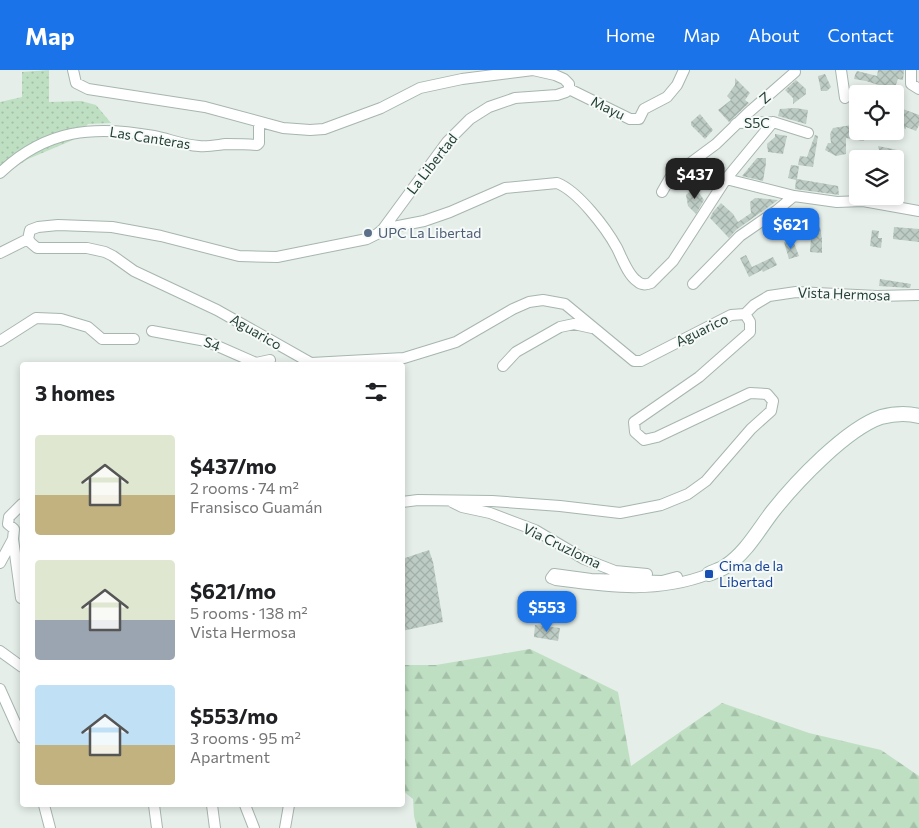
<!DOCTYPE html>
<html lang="en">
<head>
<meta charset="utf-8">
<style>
  body { margin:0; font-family:Commissioner,sans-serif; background:#f6f6f6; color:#202124; height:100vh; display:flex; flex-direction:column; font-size:19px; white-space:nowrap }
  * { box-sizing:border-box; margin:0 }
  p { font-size:16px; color:#757577 }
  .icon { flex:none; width:28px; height:28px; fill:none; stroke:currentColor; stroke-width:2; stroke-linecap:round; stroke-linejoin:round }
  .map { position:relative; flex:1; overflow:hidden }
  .drawer { position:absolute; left:20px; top:292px; width:385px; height:445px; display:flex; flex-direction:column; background:#fff; border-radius:5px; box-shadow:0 2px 8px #0003 }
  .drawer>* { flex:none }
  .buttons { position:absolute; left:849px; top:15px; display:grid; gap:10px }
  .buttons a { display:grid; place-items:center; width:55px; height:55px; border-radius:5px; background:#fff; box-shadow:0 2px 8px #0003; font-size:25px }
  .price { position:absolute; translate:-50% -42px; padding:0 11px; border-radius:10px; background:#1a73e8; color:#fff; font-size:16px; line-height:32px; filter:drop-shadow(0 1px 2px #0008) }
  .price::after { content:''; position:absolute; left:50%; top:30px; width:15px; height:11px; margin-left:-8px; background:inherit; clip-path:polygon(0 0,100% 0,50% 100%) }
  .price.on { background:#222; color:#fff }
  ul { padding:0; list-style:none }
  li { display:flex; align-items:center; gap:15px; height:125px; padding:0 15px }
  li span { display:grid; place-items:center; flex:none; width:140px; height:100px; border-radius:5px; color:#555 }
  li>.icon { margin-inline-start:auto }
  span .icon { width:60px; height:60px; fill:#fffc; stroke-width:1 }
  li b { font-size:21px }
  h2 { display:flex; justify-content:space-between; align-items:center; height:60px; padding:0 15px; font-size:21px }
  header { display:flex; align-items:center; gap:30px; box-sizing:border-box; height:70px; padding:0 25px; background:#1a73e8; color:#fff }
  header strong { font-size:24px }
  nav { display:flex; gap:28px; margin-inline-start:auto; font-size:18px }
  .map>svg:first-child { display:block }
  .grass { fill:url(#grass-dots) }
  .forest { fill:url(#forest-firs) }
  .building { fill:url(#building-cross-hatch) }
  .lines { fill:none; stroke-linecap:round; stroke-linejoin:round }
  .street-casing { stroke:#a7b6af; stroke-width:12 }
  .secondary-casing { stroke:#a3baaf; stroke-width:16 }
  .street { stroke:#fff; stroke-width:10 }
  .secondary { stroke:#fff; stroke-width:14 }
  .service-dot { fill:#5c6f8a; stroke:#f6faf8; stroke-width:2 }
  .transit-dot { fill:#1a4fb4; stroke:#f6faf8; stroke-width:2 }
  .labels { text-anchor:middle; stroke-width:4; stroke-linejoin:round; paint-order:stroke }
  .street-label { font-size:14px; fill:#244035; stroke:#f6faf8 }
  .service-label { font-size:14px; fill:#4e5e75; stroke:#f6faf8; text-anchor:start }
  .transit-label { font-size:14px; fill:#164399; stroke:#f6faf8; text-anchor:start }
</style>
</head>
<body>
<header>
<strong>Map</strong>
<nav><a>Home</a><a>Map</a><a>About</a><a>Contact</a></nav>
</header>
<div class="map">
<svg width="919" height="758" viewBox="0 0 919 758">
  <defs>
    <pattern id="grass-dots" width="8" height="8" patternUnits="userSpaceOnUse" patternTransform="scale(1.25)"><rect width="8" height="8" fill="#bfdfc3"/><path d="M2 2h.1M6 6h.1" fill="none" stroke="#a4c0a8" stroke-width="1.8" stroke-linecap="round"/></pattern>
    <pattern id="forest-firs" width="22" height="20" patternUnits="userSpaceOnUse" patternTransform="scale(1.25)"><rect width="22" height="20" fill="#bfdfc3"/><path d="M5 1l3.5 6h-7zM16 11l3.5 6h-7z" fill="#a4c0a8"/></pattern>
    <pattern id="building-cross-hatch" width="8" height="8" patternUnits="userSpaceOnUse" patternTransform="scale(1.25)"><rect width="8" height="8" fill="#bdccc4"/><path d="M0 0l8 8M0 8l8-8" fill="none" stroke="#a2b0a9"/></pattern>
  </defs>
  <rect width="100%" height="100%" fill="#e5eee9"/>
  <path class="grass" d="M49 0V32L81 31 96 35 111 53 88 54 73 70 28 89 0 107V32L22 27V2Z"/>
  <path class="forest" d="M530 579 618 622 631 696 722 633 809 663 881 680 919 706V758H417L414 746 413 729 403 721V595H436Z"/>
  <path class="building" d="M878 0H904L903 10 898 9 894 20 866 11 854 9 855 5 857 1 877 6Z
    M825 4 831 17 827 21H821L818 6Z
    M735 8 750 23 745 30 749 33 729 52 718 40 731 30 727 26 735 15Z
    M796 10 806 19V24L793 34V28L785 20Z
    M795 38 808 40 806 54 778 46 780 39Z
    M903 39 919 45V55L916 61 906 57V59L898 56Z
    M700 44 713 60 705 69 691 55V52Z
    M858 54V61H866L864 71 846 68V84L836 86 825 80 828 73H831L830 64 833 58Z
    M775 64 787 66 783 84 768 82 767 74 775 67Z
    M815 65 818 66 813 97 798 95 800 86 807 87Z
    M878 76 902 81V89H889L885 86H881Z
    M757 88H766V93L763 111 742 106Z
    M791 95 799 96 797 109 838 116 839 125 795 119 796 110 788 108Z
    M695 117 704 130 696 144 688 136 686 125Z
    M755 128 778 130 736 160 729 168 710 148 713 142 721 133 733 144 738 152 751 143 750 132Z
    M820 157 822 169V183L810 182 811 167 794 171 792 163Z
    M894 157 919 159V172L893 169Z
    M872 160 879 161 878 168H882L881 178 870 176Z
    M784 172 794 173 799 186 789 189Z
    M746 185 752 197 773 187 777 195 763 202 762 200 749 207 740 188Z
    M880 209 911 214 910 218 879 216Z
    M429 480 433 492 443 552 402 561V489Z
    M535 555 560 558 558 571 534 567Z"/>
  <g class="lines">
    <g class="street-casing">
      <path id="street" d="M73 0 76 13 88 19 205 37 283 58 310 60 324 59 381 38 420 18 462 9 533 0 555 5 564 9 569 14V19
        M841 0 845 28
        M911 0V14L919 19
        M569 19 630 49H639L644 39 667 27 677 15 684 0
        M735 55 737 53 773 52 808 63
        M0 103C46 59 94 55 154 66 169 69 183 75 199 76 208 77 217 75 226 74 236 74 246 74 257 75L259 73V52
        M726 109 794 126 837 132 863 131 919 141
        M662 122 670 108 716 74 748 43 795 2
        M383 159 424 151 450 142 505 118 557 113C578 121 606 158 617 178 622 188 628 205 637 211 641 215 646 215 651 213L673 191 726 109 773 52
        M28 169 31 173 37 178H87L105 182 113 186 134 201 217 240 311 293 404 288 456 272 513 239 529 232 543 230 565 234 634 291H641L731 245 745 244 750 252V262L699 307 634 352 635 362 644 370 657 367 750 323 767 324 773 331 771 341 751 359 706 411 688 424 661 435 620 443 560 436 492 431 418 430 402 432
        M28 169 30 160 38 157 58 155 112 157 161 166 239 186 277 187 367 169 377 164 383 159 447 72 470 49 489 37 515 28 557 25 566 22 569 19
        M0 183 28 169
        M693 214 740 166 776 141 794 126
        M745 244 754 235 769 226 796 222 877 226 919 225
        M152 261 206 271 256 293 270 290
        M0 271 36 248 61 249 88 257 102 269H134
        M503 296 516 282 560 257 574 254 592 258
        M452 432 462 437 490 443 535 460 584 489 615 501 647 504
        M13 469 21 528
        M0 493 13 469 14 459 8 454 9 447 22 434
        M677 507 662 511 591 509 554 504 551 508 556 510C609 517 657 524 709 504
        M0 581 22 597
        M0 619 22 668
        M44 735 50 758
        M154 735 157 758
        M212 735 215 758
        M245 735 254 758
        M285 758 289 735"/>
    </g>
    <g class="secondary-casing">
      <path id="secondary" d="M709 504C714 501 721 500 726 496 746 483 759 459 773 441 796 412 846 359 881 347 893 344 907 343 919 346"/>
    </g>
    <use href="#street" class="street"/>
    <use href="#secondary" class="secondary"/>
  </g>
  <circle class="service-dot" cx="368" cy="163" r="5"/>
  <rect class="transit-dot" x="704" y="499" width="10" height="10" rx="2.5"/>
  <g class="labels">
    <g class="street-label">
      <text transform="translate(765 28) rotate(-41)" y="5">Z</text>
      <text transform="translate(608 38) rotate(26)" y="5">Mayu</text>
      <text x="757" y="58">S5C</text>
      <text transform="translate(150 68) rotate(9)" y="5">Las Canteras</text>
      <text transform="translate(432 94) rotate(-52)" y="5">La Libertad</text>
      <text transform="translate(844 224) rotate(2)" y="5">Vista Hermosa</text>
      <text transform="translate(702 260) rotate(-26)" y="5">Aguarico</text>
      <text transform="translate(256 262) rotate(30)" y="5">Aguarico</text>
      <text transform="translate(212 274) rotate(20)" y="5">S4</text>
      <text transform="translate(562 476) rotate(26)" y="5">Via Cruzloma</text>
    </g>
    <g class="service-label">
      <text x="378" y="168">UPC La Libertad</text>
    </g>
    <g class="transit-label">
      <text x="719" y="501">Cima de la<tspan x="719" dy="16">Libertad</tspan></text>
    </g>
  </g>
</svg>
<div class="buttons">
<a><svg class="icon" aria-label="locate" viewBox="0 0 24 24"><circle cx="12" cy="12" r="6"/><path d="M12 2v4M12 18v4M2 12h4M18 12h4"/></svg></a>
<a><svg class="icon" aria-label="layers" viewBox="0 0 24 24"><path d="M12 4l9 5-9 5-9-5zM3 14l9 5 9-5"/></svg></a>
</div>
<b class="price on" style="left:695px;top:130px">$437</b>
<b class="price" style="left:791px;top:180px">$621</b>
<b class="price" style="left:547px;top:563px">$553</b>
<section class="drawer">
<h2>3 homes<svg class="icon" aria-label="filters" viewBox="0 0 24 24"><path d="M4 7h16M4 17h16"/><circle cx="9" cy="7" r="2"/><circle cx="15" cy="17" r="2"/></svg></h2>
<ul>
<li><span style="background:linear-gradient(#dfe7d0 60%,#c2b280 0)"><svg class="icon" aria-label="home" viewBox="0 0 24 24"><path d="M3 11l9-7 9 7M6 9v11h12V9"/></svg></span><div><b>$437/mo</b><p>2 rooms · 74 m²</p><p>Fransisco Guamán</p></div></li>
<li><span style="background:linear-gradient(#dfe7d0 60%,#9aa5b1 0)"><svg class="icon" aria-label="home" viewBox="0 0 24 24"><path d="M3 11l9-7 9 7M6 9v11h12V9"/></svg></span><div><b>$621/mo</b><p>5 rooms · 138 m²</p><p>Vista Hermosa</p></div></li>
<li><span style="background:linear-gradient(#bfe0f5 60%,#c2b280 0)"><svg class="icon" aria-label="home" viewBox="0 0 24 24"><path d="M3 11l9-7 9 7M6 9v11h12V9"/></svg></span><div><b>$553/mo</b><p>3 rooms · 95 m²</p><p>Apartment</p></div></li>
</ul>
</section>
</div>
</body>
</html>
